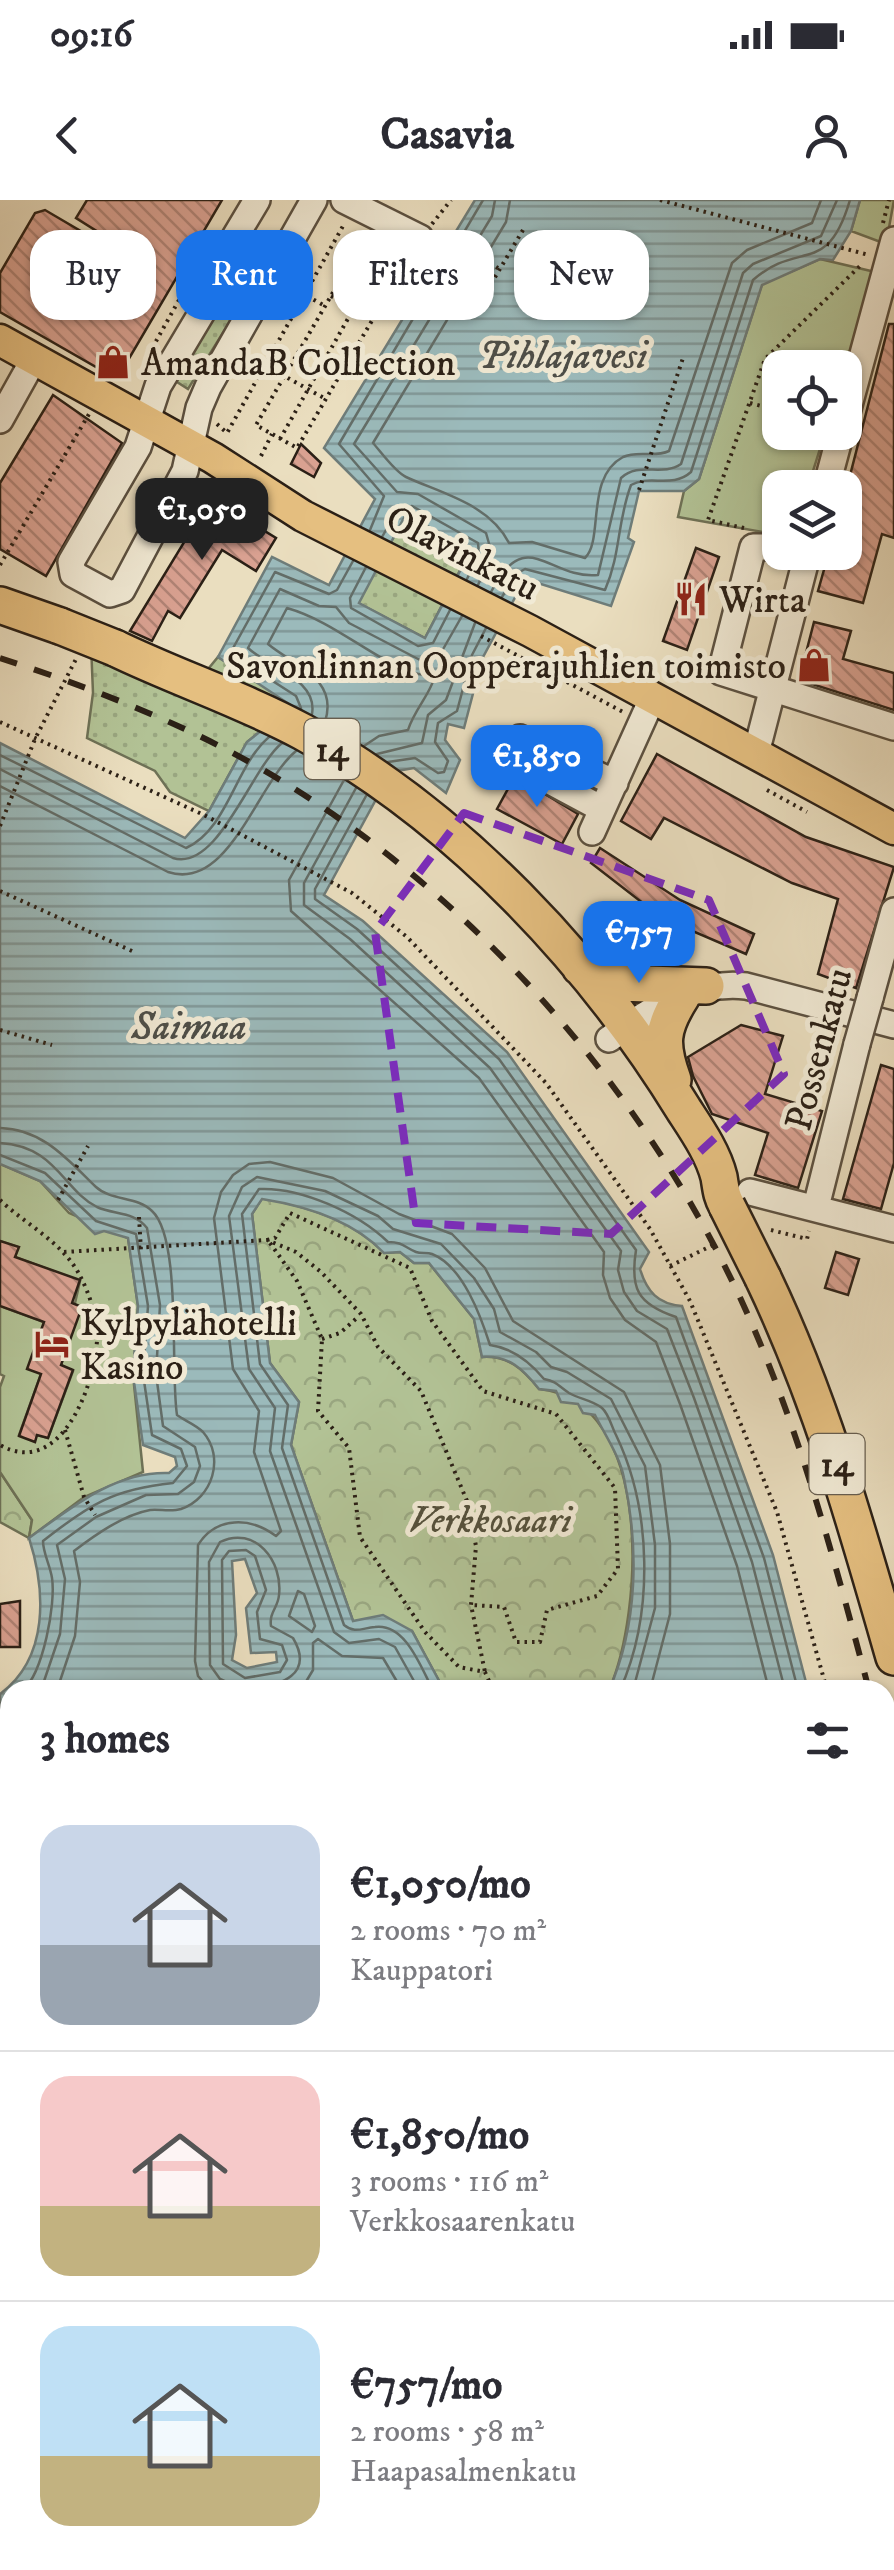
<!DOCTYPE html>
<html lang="en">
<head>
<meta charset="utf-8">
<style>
  body { margin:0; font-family:"IM FELL DW Pica",serif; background:#f2f2f3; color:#2b2b33; height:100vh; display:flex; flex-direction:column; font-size:38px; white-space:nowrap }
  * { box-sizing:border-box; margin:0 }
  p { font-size:32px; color:#7c7c81 }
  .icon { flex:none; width:55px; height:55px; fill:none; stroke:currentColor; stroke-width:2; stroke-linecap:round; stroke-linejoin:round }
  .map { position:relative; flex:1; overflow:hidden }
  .sheet { position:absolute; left:0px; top:1480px; width:895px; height:890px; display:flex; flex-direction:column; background:#fff; border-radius:30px 30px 0 0; box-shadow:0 2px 8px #0004 }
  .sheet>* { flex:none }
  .guide { position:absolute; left:30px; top:30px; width:835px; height:90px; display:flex; gap:20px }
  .tools { position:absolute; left:762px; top:150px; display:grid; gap:20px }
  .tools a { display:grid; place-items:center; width:100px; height:100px; border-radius:20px; background:#fff; box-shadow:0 2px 8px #0004; font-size:50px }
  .price { position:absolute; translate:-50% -85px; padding:0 22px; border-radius:20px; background:#1a73e8; color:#fff; font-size:32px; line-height:65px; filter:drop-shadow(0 2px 5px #0008) }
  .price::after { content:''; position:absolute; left:50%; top:60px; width:30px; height:22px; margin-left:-15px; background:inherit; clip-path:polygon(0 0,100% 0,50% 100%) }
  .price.on { background:#222; color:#fff }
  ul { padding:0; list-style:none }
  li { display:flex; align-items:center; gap:30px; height:250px; padding:0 40px }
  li+li { border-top:2px solid #e1e1e2 }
  li span { display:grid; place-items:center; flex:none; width:280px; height:200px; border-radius:30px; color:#555 }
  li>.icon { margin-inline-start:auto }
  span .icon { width:120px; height:120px; fill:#fffc; stroke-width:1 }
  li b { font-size:42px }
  h2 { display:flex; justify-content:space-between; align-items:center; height:120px; padding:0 40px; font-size:42px }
  .tag { padding:0 35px; border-radius:30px; background:#fff; box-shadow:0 2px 8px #0004; font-size:35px; line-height:90px }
  .tag.on { background:#1a73e8; color:#fff }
  .status { display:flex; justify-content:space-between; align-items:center; height:70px; padding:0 50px; background:#fff; direction:ltr }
  .status svg { height:28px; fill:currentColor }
  header { display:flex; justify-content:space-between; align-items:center; height:130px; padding:0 40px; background:#fff; font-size:45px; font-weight:700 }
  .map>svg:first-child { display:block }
  .grass { fill:url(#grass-dots); stroke:#6e7156; stroke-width:2.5 }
  .forest { fill:url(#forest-crowns); stroke:#6e7156; stroke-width:2.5 }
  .park { fill:#b2c295; stroke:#6e7156; stroke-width:2.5 }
  .water { fill:url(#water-rules); stroke:#6e7c79; stroke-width:2.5; fill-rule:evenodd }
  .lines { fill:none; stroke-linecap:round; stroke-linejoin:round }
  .shore { stroke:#636d68; stroke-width:2.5 }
  .building { fill:url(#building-back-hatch); stroke:#2b2016; stroke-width:2.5 }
  .minor-casing { stroke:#5b5040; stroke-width:30 }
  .major-casing { stroke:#2b2016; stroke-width:35 }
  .highway-casing { stroke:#2b2016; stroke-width:40 }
  .path { stroke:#2b2016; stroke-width:4; stroke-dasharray:2.5 5; stroke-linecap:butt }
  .minor { stroke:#f1ead5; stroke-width:25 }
  .major { stroke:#e5bf80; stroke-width:30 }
  .highway { stroke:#e5bf80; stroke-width:35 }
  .rail { stroke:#2b2016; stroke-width:6; stroke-dasharray:18 18; stroke-linecap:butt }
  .minor-bridge-casing { stroke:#5b5040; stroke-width:30; stroke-linecap:butt }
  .highway-bridge-casing { stroke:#2b2016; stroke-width:40; stroke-linecap:butt }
  .minor-bridge { stroke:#f1ead5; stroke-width:25 }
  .highway-bridge { stroke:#e5bf80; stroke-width:35 }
  .marked { fill:none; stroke:#7b2cbf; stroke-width:8; stroke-dasharray:20 12; stroke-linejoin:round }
  .labels { text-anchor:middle; stroke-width:10; stroke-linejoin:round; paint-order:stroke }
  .shield { fill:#f1ead5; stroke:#665d4f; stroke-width:2.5 }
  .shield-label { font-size:35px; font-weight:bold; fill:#2b2016 }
  .poi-label { font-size:38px; fill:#2b2016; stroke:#f1ead5; text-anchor:start }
  .street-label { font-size:38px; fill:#2b2016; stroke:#f1ead5 }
  .park-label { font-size:38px; font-style:italic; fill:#54513c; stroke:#f1ead5 }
  .water-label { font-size:40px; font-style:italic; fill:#4d4e48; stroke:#f1ead5 }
</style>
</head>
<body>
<div class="status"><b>09:16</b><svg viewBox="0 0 49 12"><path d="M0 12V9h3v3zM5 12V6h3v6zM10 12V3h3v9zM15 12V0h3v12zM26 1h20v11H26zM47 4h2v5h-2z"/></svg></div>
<header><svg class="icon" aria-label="back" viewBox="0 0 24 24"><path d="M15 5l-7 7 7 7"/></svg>Casavia<svg class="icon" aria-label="person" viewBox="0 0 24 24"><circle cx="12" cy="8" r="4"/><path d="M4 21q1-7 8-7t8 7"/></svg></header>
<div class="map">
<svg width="894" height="2370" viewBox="0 0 894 2370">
  <defs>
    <pattern id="grass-dots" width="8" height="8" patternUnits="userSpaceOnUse" patternTransform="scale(2.5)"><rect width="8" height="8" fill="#b2c295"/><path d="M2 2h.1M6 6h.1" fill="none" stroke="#99a680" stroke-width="1.8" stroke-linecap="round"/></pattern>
    <pattern id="forest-crowns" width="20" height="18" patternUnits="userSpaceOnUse" patternTransform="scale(2.5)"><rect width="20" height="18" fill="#b2c295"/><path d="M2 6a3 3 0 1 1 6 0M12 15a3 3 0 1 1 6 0" fill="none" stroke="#99a680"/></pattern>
    <pattern id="water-rules" width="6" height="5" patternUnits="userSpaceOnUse" patternTransform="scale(2.5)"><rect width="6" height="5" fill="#9bbabb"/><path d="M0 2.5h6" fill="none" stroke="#7f9797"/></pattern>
    <pattern id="building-back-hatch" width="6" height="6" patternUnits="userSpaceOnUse" patternTransform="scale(2.5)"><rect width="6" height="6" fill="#d9a191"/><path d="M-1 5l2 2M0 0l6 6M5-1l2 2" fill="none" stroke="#b08375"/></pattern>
  </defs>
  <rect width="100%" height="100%" fill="#eadebf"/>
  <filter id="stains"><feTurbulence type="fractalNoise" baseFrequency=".002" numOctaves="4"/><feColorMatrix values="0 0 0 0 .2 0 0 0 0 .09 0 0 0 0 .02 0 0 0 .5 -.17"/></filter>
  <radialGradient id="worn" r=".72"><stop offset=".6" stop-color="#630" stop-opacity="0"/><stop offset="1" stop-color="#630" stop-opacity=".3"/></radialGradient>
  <path class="grass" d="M249 39 272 54 188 189 174 180 248 60 240 54Z
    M406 314 471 349 425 438 358 403Z
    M91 444 204 474 218 457 293 505 247 542 209 611 170 592 155 571 87 538 93 493Z"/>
  <path class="forest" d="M262 998C306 1006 353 1020 384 1053L400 1052 414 1063H429L474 1119 482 1157C508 1155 523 1169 539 1189 655 1201 643 1413 609 1490H444L412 1431 353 1421 291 1245 299 1202 270 1163 252 1014Z
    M0 1272 32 1320 29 1338 0 1322Z"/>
  <path class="park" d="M860 0H894L886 44 851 31Z
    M820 59 875 72 845 168H780V232L825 233 808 287 780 288V335L678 317 684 291 699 279 762 84Z
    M0 964 40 981 69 1013 128 1038 138 1106 133 1175 143 1272 84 1297 29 1338 32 1320 0 1272V1187L4 1176 0 1174V1106L44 1122 41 1174 19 1235 34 1241 37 1235 48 1238 73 1171 61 1165 80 1081 15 1057 18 1047 0 1041Z"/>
  <path class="water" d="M475 0H860L851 31 833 60 820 59 762 85 699 279 684 291H639L628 338 634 342 611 406 525 379 482 459 464 528 448 524 445 540 460 560 446 593 414 568 391 572 324 695 363 721 507 852 649 1052 640 1069C647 1092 658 1104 682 1106L773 1355 808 1490H609C638 1425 639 1347 624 1278 620 1257 605 1235 595 1215L583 1213 578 1204 561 1202 556 1191 539 1189C523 1169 509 1155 482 1157L474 1119 429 1063H414L400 1052 384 1053C353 1020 306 1006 262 999L252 1014 270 1163 299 1202 291 1245 353 1421 383 1415 412 1431 444 1490H10V2360H885V1739L894 1771V2370H0V1494C49 1458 46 1391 29 1338 72 1307 115 1271 169 1273L177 1266 175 1257 143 1245 133 1175 138 1106 128 1038 104 1031 95 1034 40 981 0 964V543L185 638 209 611 247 542 292 506 218 457 272 357 329 385 375 299 324 248ZM406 314 471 350 425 438 359 403ZM245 1359 257 1393 246 1408 251 1453 276 1452 277 1462 247 1468 232 1460 236 1435 232 1361Z"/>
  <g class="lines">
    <path class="shore" d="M510 0 506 22 373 243C381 252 395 272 406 277 443 294 489 304 509 343L532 342 585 358C604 340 585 277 623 257 638 250 654 258 669 251L732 63 747 50 812 23 821 0
      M370 330 384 296 339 244 483 0
      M382 337 398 309 412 306 478 343 479 354 467 379
      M366 367 350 398 351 408 418 446 433 443 450 410
      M478 385 492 354 486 333 418 294 397 292 354 244 492 16 495 0
      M491 392C526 323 549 380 598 375L621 278C639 261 662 277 681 264L743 73 753 64 821 36 837 0
      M502 397 516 374 525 369 605 390C621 353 617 322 631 285 650 274 672 289 691 272L753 80C800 39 827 78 850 0
      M301 508 296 496 234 456 232 450 275 372 329 394 337 390 353 361
      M312 514C318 479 269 468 248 448L280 389 319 406 336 407 349 423 420 460 442 451 462 416
      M325 522C339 478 294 466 268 444L287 408C329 420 364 451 404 470 414 475 425 474 434 477 433 490 414 510 408 530L379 536 364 546
      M377 554 422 543 428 515 446 500 475 423
      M0 555 186 648C228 629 235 566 269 537
      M388 562 415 558 438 573 444 572 448 561 435 542 438 523 457 511 472 455 486 428
      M0 569 173 658C218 672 251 568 282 543
      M344 580 289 680 291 711 479 878 604 1052 603 1075 610 1098 625 1120 656 1142 680 1204 737 1366 769 1490
      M0 586 168 672C229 692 257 583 296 551
      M356 588 304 683V705L350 739 490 868 621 1051 618 1070 624 1092 637 1111 667 1129 694 1198 752 1362 785 1490
      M366 596 315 689V699L357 729 499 859 636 1050C630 1088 637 1104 676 1117L764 1358 798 1490
      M0 928C43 929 68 960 96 987 111 1001 137 996 152 1011 182 1038 170 1171 177 1215 185 1221 195 1224 203 1232 225 1257 213 1298 181 1309 171 1312 160 1309 150 1310 123 1315 95 1335 74 1351L80 1382 75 1436 57 1490
      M0 943C56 946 63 990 97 1007 114 1015 134 1011 147 1028L160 1105 156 1174 163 1226 195 1247 200 1266 194 1282 178 1294 146 1295 96 1317 57 1345 65 1379 60 1434 41 1490
      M0 955 45 973 96 1021 136 1034 148 1106 143 1174 152 1235 181 1249 187 1266 173 1283C114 1289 90 1304 43 1341 43 1353 50 1365 52 1378 56 1404 43 1473 23 1490
      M246 1350 255 1356 266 1390 257 1412 260 1439 282 1445 287 1460 280 1472 245 1478 223 1464 222 1360 229 1351Z
      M298 1391 304 1394 315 1426 312 1432 289 1416Z
      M210 1490 198 1476 195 1461 198 1345C216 1316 251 1317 276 1336L281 1331 254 1252 259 1211 233 1169 214 1018 221 992 233 975 249 964 270 962 333 978 399 1014 452 1034 485 1068 513 1121 624 1192 660 1265 670 1344V1414L650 1490
      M244 1490 220 1479 210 1465 209 1362 220 1342C255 1325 283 1361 279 1395 278 1408 269 1412 271 1426L293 1438C315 1475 280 1485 251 1490
      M301 1490 313 1470V1443L318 1439 342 1456 383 1458 402 1490
      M419 1490 395 1447 379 1439 349 1443 334 1432 270 1251 275 1208 249 1169 229 1016 242 987 257 977 325 991 378 1016 393 1029 441 1044 474 1078 494 1109 500 1132 536 1152 551 1167 567 1172 611 1199 645 1266 655 1345V1408L633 1490
      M433 1490C421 1468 406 1423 375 1427 362 1428 355 1434 344 1425L282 1248 288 1205 260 1164 242 1014 259 989C301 987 358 1013 388 1042 403 1042 404 1047 416 1052 421 1054 427 1052 432 1054 463 1066 481 1117 490 1145 513 1148 530 1162 544 1179 558 1182 558 1186 569 1193 579 1199 592 1200 602 1208 609 1214 612 1228 616 1235 652 1310 654 1414 620 1490"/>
  </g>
  <path class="building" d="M87 0H222L117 179 0 112V73L35 13 45 10 84 33 56 81 83 96 114 42 76 18Z
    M889 124H894V338L882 334 863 403 818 391 829 352H845V295Z
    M53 195 122 243 46 376 0 349V283Z
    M301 244 321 263 314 277 291 264Z
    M211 298 276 338 256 371 222 350 180 418 168 411 152 441 130 431Z
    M696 348 719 357 687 450 663 441Z
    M814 422 851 431 843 459 894 473V510L799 480Z
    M657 554 806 637 894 667 856 788 818 774 838 699 792 683 664 618 651 639 621 621Z
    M515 576 578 614 562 644 497 609Z
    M600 648 680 700 754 734 746 754 662 718 591 663Z
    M741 825 783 836 765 894 822 911 798 988 755 975 768 933 712 914 693 876 688 857Z
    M881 865 894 869V963L881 1009 843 999Z
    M0 1041 19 1047 15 1057 80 1080 72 1103 82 1107 61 1165 73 1170 48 1238 37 1235 35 1242 19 1236 41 1174 27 1169 44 1122 0 1106Z
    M836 1052 859 1059 848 1095 825 1088Z
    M20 1401V1447H0V1404Z"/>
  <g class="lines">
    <g class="minor-casing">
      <path id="minor" d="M257 0 214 72 204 109 158 186 138 247 71 362 73 374 110 394 122 390 185 271 199 208 208 187 314 0
        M344 0 420 38
        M0 220 34 159
        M845 220 894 40
        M826 288 841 232
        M780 347H753L721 472 894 527
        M520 538 615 583
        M756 553 808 352
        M557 555 546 579 602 609
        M592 632 653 497
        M870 798 894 711
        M609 839C651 810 693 780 746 786L894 825
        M750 992 894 1029
        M816 1007 857 844"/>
    </g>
    <g class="major-casing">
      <path id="major" d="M0 140 213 258 303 316 530 431 894 629"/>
    </g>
    <g class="highway-casing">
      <path id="highway" d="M0 405 60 426
        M115 448C177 478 242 499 303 532 458 618 591 759 684 910 697 930 713 953 719 977 721 989 721 995 727 1006
        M580 767 619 783 706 786
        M673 880C660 844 661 829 682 796
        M763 1078C821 1199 857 1328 894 1457"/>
    </g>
    <path class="path" d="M660 0 869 55
      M883 23 889 0
      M432 24 451 0
      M367 34 256 225 297 248 410 56
      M451 40 498 68
      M347 68 389 92
      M427 79 476 108
      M372 82 392 47
      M307 96 325 106
      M331 96 370 117
      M472 116 523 30
      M145 161 184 91
      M268 167 324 198
      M750 203 780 211
      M217 224 227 233 343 26
      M280 239 354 108
      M261 256 272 234
      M639 290 683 158
      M744 328 708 320 765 159 863 63
      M0 365 89 214
      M481 436 623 512
      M0 522 204 615 352 693 407 737 546 883 650 1029 690 1101 777 1312 827 1490
      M767 590 807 612
      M0 626 35 539 76 459
      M0 691 132 751
      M0 830 52 845
      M0 1000C25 1024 62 1042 79 1074 89 1092 98 1119 97 1140 95 1186 60 1279 0 1245
      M58 1000 88 946
      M139 1017 141 1051
      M771 1030 807 1039 809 1031
      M267 1040 275 1038 290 1013 410 1068 432 1121 483 1191 556 1214 615 1288 618 1369 597 1396 547 1410 540 1442H516L504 1407 471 1405
      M270 1043 297 1081 322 1139 318 1211 349 1248 360 1337 425 1432 459 1467 485 1472 493 1490
      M64 1052 267 1040 296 1052 321 1072 361 1114 378 1147 421 1191 467 1301 476 1346 471 1405 485 1472
      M670 1066 715 1044
      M322 1139 340 1133 359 1116
      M65 1230 84 1297 95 1315
      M885 1699 894 1732"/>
    <use href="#minor" class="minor"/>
    <use href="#major" class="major"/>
    <use href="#highway" class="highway"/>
    <path class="rail" d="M0 458C77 483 159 514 231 552 447 667 631 869 736 1089 796 1215 833 1355 869 1490
      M885 1550 894 1583"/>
    <g class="minor-bridge-casing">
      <path id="minor-bridge" d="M857 844 870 798"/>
    </g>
    <g class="highway-bridge-casing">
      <path id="highway-bridge" d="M60 426 115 448
        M727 1006 763 1078"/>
    </g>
    <use href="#minor-bridge" class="minor-bridge"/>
    <use href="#highway-bridge" class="highway-bridge"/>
  </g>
  <path class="marked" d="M464 613 709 700 784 874 611 1034 416 1023 375 732Z"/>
  <defs>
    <g id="shop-bare" transform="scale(2.7)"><path d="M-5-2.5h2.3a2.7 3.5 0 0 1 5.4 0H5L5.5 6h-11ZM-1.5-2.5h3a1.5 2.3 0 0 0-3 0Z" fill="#8f2418" stroke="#f1ead5" stroke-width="2.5" paint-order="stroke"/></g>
    <g id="restaurant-bare" transform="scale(2.7)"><path d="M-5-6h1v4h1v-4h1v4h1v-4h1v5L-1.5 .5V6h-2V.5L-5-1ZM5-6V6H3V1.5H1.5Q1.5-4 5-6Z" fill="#8f2418" stroke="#f1ead5" stroke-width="2.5" paint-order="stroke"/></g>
    <g id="hotel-bare" transform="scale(2.7)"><path d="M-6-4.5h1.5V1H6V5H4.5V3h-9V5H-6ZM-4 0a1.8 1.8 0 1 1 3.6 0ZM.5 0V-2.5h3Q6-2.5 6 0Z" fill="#8f2418" stroke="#f1ead5" stroke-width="2.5" paint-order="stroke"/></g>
  </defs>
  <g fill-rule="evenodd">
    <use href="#shop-bare" x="113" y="162"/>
    <use href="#restaurant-bare" x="691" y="399"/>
    <use href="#shop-bare" x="814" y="465"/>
    <use href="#hotel-bare" x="52" y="1144"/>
  </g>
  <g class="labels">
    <g class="shield">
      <rect x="304.5" y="519" width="55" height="60" rx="8"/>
      <rect x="809.5" y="1234" width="55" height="60" rx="8"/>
    </g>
    <g class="shield-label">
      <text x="332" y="561">14</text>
      <text x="837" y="1276">14</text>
    </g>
    <g class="poi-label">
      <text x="141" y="175">AmandaB Collection</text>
      <text x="719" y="412">Wirta</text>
      <text x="786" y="478" text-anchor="end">Savonlinnan Oopperajuhlien toimisto</text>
      <text x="80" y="1135">Kylpylähotelli<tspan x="80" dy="44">Kasino</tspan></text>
    </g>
    <g class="street-label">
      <text transform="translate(463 352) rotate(27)" y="13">Olavinkatu</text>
      <text transform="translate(818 849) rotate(-75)" y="13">Possenkatu</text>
    </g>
    <g class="park-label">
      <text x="490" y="1332">Verkkosaari</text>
    </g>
    <g class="water-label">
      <text x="563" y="168">Pihlajavesi</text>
      <text x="189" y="839">Saimaa</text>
    </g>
  </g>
  <rect width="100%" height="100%" filter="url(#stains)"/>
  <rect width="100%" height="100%" fill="url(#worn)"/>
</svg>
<div class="tools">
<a><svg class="icon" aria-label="locate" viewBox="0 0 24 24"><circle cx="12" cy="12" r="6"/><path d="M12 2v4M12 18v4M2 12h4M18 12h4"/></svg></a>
<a><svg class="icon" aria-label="layers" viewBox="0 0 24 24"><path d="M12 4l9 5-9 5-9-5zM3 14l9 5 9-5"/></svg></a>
</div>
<b class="price on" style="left:202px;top:363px">€1,050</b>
<b class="price" style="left:537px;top:610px">€1,850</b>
<b class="price" style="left:639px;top:786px">€757</b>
<div class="guide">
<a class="tag">Buy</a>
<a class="tag on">Rent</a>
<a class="tag">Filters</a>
<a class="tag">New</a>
</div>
<section class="sheet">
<h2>3 homes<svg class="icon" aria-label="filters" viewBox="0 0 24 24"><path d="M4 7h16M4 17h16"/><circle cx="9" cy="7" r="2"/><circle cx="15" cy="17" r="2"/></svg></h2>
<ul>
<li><span style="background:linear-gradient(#c9d6e8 60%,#9aa5b1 0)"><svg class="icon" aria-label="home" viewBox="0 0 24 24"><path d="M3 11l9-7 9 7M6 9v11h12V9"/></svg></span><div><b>€1,050/mo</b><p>2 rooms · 70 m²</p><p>Kauppatori</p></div></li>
<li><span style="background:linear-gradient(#f6c9c9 65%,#c2b280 0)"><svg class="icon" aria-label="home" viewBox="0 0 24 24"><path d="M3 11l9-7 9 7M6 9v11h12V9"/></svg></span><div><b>€1,850/mo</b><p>3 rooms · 116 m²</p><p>Verkkosaarenkatu</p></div></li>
<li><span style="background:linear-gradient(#bfe0f5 65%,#c2b280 0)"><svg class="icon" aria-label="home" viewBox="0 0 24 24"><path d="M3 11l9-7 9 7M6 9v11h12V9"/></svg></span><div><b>€757/mo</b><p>2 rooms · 58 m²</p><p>Haapasalmenkatu</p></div></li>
</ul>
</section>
</div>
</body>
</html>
